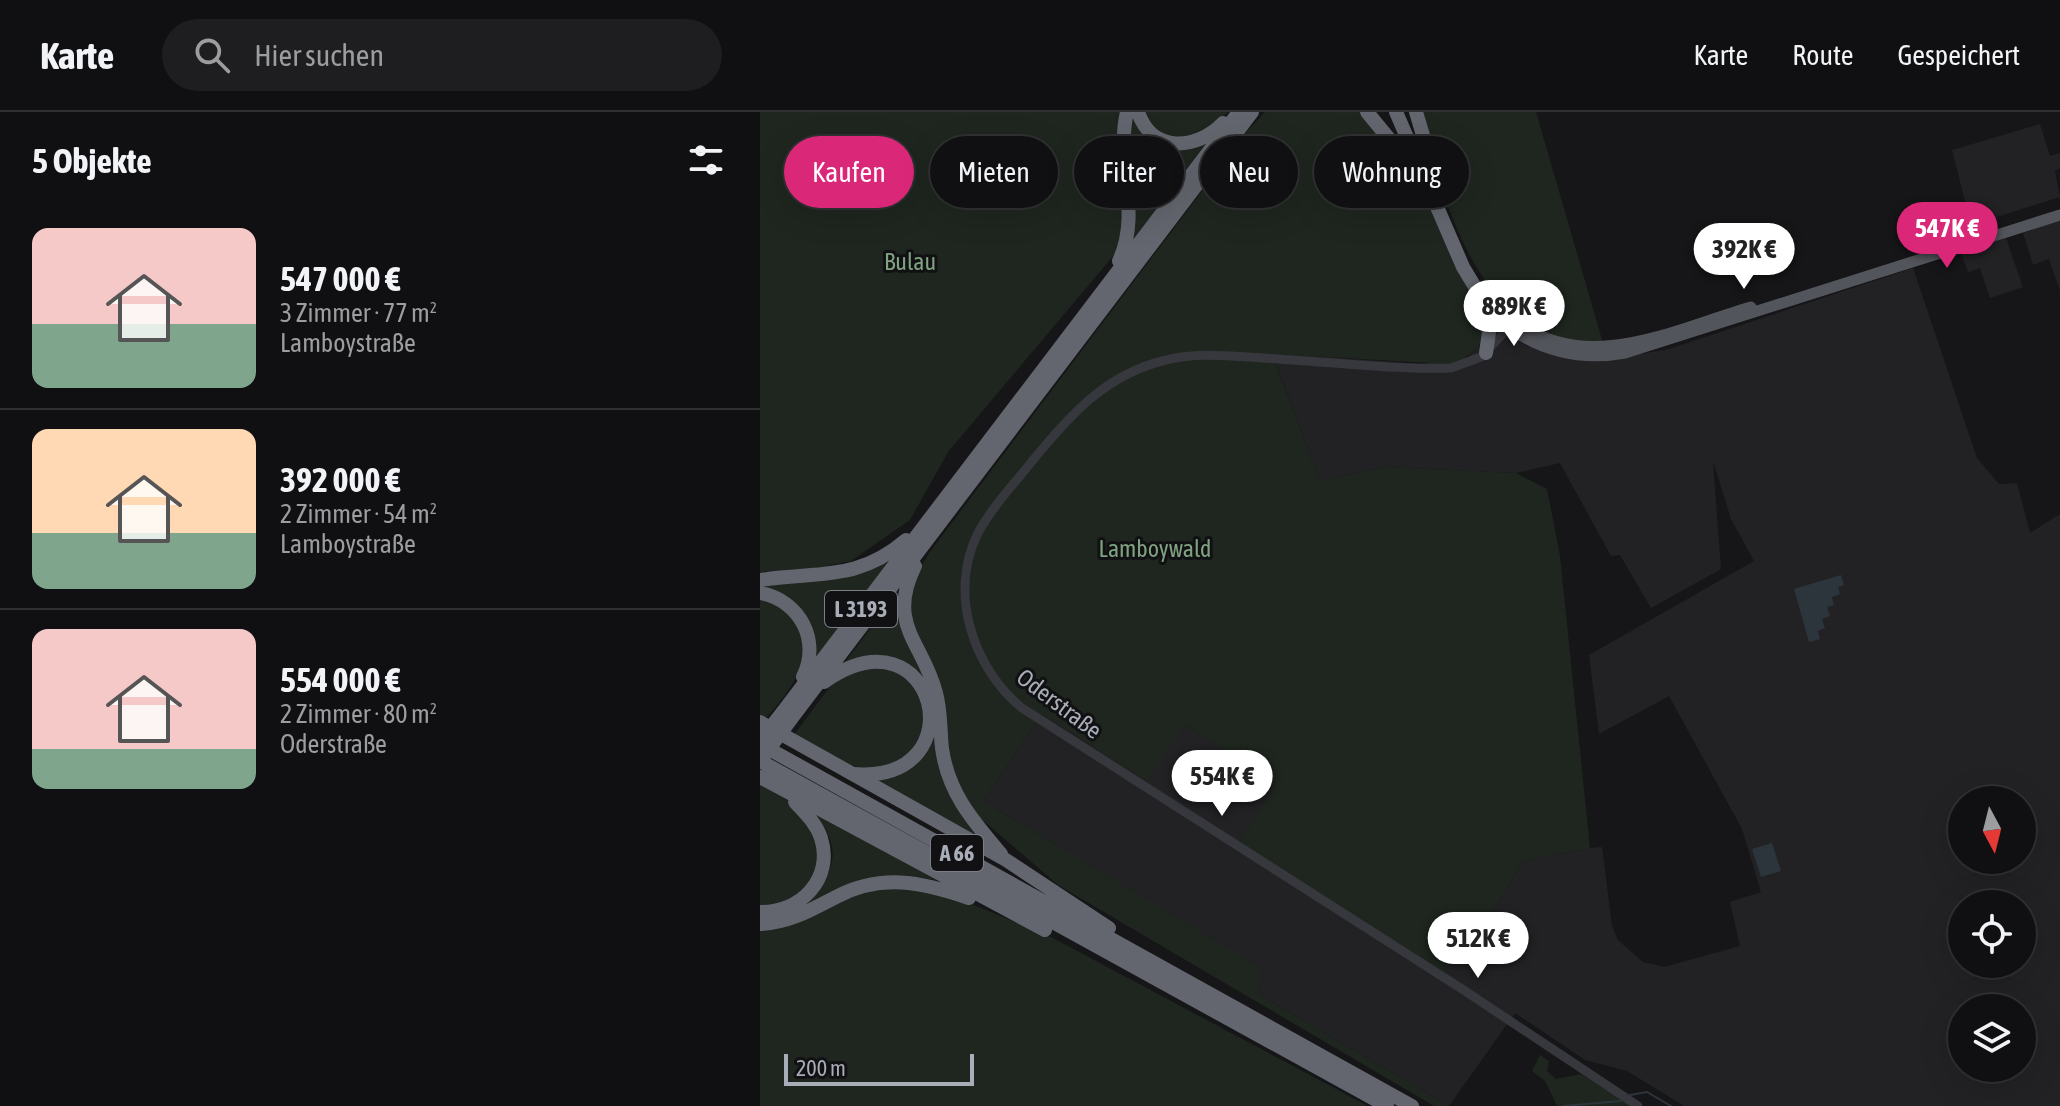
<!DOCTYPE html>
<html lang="de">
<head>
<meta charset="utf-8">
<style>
  body { margin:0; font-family:"Asap Condensed",sans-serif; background:#1e1e20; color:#f1f3f6; height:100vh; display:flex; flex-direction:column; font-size:30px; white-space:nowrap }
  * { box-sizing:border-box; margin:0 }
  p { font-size:26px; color:#9c9d9f }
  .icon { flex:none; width:44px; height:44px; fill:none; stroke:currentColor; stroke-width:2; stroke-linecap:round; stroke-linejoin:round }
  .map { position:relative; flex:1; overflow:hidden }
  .drawer { display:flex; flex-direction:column; background:#101012; width:760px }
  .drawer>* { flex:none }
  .guide { position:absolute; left:24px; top:24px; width:760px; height:72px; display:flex; gap:16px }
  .needle { width:52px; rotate:173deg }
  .controls { position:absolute; left:1188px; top:674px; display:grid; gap:16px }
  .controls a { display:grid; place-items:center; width:88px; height:88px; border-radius:50%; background:#101012; box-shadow:0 8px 32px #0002,0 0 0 2px #303032; font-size:40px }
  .scale { position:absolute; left:24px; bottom:20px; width:190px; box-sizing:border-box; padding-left:8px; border:4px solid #a8adb8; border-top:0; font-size:22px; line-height:28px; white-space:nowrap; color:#a8adb8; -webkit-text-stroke:6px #111113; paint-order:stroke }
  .price { position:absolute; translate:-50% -68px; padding:0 18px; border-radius:28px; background:#fff; color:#222; font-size:26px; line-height:52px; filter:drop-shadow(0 2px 4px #0008) }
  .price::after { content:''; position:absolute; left:50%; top:48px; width:24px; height:18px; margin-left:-12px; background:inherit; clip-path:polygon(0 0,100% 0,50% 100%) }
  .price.on { background:#db2777; color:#fff }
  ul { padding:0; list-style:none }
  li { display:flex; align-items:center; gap:24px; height:200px; padding:0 32px }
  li+li { border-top:2px solid #303032 }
  li span { display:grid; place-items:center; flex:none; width:224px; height:160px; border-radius:16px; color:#555 }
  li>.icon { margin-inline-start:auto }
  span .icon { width:96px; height:96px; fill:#fffc; stroke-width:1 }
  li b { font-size:34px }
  h2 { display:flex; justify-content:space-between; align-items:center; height:96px; padding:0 32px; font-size:34px }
  .chip { padding:0 28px; border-radius:36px; background:#101012; box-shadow:0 8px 32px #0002,0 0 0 2px #303032; font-size:28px; line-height:72px }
  .chip.on { background:#db2777; color:#fff }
  header { display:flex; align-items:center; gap:48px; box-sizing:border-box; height:112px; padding:0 40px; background:#101012; border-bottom:2px solid #303032 }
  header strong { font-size:38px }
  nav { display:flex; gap:44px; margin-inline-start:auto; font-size:28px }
  .search { width:560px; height:72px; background:#1e1e20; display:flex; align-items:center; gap:20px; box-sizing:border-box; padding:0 28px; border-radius:44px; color:#9c9d9f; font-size:30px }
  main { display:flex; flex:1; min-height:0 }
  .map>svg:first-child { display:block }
  .built { fill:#222225; fill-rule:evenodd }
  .green { fill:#1e261f }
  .water { fill:#2c353c }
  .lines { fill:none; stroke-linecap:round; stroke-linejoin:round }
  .stream { stroke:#2c353c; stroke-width:2 }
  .minor { stroke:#37383d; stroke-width:9 }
  .major { stroke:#53555c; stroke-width:11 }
  .highway { stroke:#63666e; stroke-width:14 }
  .highway-bridge { stroke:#63666e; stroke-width:14 }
  .labels { text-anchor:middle; stroke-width:6; stroke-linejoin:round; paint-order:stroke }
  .shield { fill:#111113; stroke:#7b7e86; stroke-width:2 }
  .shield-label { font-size:22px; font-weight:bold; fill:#a8adb8 }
  .park-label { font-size:24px; fill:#7fa381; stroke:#111113 }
  .street-label { font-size:24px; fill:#a8adb8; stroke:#111113 }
</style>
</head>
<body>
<header>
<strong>Karte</strong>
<div class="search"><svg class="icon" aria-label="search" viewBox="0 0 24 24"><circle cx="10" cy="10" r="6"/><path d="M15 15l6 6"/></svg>Hier suchen</div>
<nav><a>Karte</a><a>Route</a><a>Gespeichert</a></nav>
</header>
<main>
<section class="drawer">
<h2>5 Objekte<svg class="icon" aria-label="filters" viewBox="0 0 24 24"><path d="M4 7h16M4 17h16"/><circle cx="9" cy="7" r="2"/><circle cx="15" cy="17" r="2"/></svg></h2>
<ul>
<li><span style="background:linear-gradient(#f6c9c9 60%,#7fa58c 0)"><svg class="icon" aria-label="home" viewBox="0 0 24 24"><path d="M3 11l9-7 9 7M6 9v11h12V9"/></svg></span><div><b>547 000 €</b><p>3 Zimmer · 77 m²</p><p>Lamboystraße</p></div></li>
<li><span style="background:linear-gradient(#ffd9b3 65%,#7fa58c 0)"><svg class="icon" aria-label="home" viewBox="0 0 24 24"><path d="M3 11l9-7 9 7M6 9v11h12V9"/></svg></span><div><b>392 000 €</b><p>2 Zimmer · 54 m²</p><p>Lamboystraße</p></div></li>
<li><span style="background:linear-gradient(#f6c9c9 75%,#7fa58c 0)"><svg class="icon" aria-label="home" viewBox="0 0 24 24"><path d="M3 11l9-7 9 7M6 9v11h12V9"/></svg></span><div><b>554 000 €</b><p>2 Zimmer · 80 m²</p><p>Oderstraße</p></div></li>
</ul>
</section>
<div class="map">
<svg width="1300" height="994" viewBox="0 0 1300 994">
  <rect width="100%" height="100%" fill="#161618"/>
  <path class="built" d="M1280 12 1290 44 1300 41V56L1295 59 1300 85 1211 113 1192 38Z
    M1300 108V179L1289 147 1273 153 1263 121Z
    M1246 126 1263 175 1230 186 1220 156 1208 160 1201 141Z
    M1153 156 1217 346 1239 372 1257 371 1270 421 1300 402V994H924L867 959 825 948 755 901 689 994 498 882 500 856 223 689 282 602 386 668 426 613 517 672 479 732 685 859 700 830 729 806 763 749 830 736 842 735 852 814 858 828 883 850 904 855 980 834 970 790 1001 780 982 717 909 584 839 622 829 543 994 449 971 407 953 349 961 457 891 496 860 443 851 444 800 351 756 361 625 355 560 369 512 241 662 252 708 245 725 229 729 206 765 233 787 241 839 249 909 237ZM1202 688H1262V748H1202ZM1202 792H1262V852H1202ZM1202 896H1262V956H1202Z"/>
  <path class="green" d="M0 0H360L356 32 367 95 360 136 188 340 150 408 91 449 55 456 0 460Z
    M370 0 391 26H450L366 138Z
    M380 0H468L436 27 398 23Z
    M603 0 668 91 707 176 729 206C725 232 715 244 689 252L512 242 560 369 625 355 756 361 787 377 800 444 830 736 763 749 729 806 700 830 685 860 479 732 516 672 426 613 387 669 282 602 223 689 501 856 498 882 689 994H674L298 773 212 699 192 657 184 591 156 528 149 497 155 465 169 441 488 18 505 0Z
    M660 0H776L843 231C720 236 685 93 660 0Z
    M132 445 53 549 50 515 0 476V470Z
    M141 476 145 519 175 586 188 673 224 731 113 670C125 661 147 663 160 647 204 595 141 516 82 554Z
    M0 484C14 487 21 495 31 505 67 538 26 583 3 610L0 608Z
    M126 553 158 574 166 618 142 652C88 662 78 650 33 624L75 568 87 560Z
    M0 670C15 680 33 690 45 704 54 714 56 725 57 738 58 775 38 795 0 793Z
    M55 702 182 769 145 763 115 765 25 801C65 777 92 747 55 702Z
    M120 772 183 780 291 825 608 994H0V817Z
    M780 943 789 949 787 959 796 967 821 962 871 994H797L785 969 772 959Z"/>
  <path class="water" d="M1081 463 1084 473 1078 475 1080 482 1072 485 1074 493 1067 495 1070 504 1062 507 1065 516 1058 519 1060 527 1049 530 1034 477Z
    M1012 731 1021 759 1001 765 992 737Z"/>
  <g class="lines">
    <path class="stream" d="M870 983 887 980 911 994
      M803 994 861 989"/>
    <path class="minor" d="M750 214 721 245 691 256C628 258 564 249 502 246 470 244 437 240 406 248 346 262 310 303 273 348 254 372 232 395 218 421 188 481 213 556 262 596L702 877 878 994"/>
    <path class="major" d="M754 208C827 264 914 217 991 195
      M749 216C785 241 822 249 865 241L1300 103"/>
    <path class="highway" d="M378 0C392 42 437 38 463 11
      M607 0 635 34 666 80
      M636 0 703 155 724 190 749 216
      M656 0 677 70
      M359 149C382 100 355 51 367 0
      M725 176 754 208
      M722 192 729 220 726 241
      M155 454C126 513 163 530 176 581 181 599 180 618 182 636 188 681 213 709 241 742
      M0 468C58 459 97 470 146 428
      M0 481C40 488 61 529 43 565
      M64 570C176 491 219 672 94 662
      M22 601 479 0
      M31 607 492 0
      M0 610 246 748 349 816
      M0 632 652 994
      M0 649 627 994
      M0 665 285 818
      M0 800C40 801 74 767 61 726 56 711 45 701 35 690
      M0 812C29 811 51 798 76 785 121 761 162 770 209 786"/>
    <path class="highway-bridge" d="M0 629 22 601
      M0 649 31 607"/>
  </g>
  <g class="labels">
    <g class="shield">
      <rect x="65" y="479" width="72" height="36" rx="6"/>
      <rect x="171" y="723" width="52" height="36" rx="6"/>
    </g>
    <g class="shield-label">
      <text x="101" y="505">L 3193</text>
      <text x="197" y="749">A 66</text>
    </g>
    <g class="park-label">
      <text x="150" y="158">Bulau</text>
      <text x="395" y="445">Lamboywald</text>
    </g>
    <g class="street-label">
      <text transform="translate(299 592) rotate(37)" y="8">Oderstraße</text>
    </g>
  </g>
</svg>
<div class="controls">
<a><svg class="needle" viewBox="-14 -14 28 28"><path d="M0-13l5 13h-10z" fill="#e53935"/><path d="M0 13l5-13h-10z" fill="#9c9d9f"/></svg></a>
<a><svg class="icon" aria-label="locate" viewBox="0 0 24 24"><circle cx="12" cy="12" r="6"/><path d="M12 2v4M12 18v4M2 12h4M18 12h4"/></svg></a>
<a><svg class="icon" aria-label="layers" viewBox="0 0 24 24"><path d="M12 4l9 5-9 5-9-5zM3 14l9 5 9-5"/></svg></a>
</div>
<div class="scale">200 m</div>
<b class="price on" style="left:1187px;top:158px">547K €</b>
<b class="price" style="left:984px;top:179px">392K €</b>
<b class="price" style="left:754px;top:236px">889K €</b>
<b class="price" style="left:462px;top:706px">554K €</b>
<b class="price" style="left:718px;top:868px">512K €</b>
<div class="guide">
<a class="chip on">Kaufen</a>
<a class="chip">Mieten</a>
<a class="chip">Filter</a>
<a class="chip">Neu</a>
<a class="chip">Wohnung</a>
</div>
</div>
</main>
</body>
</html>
